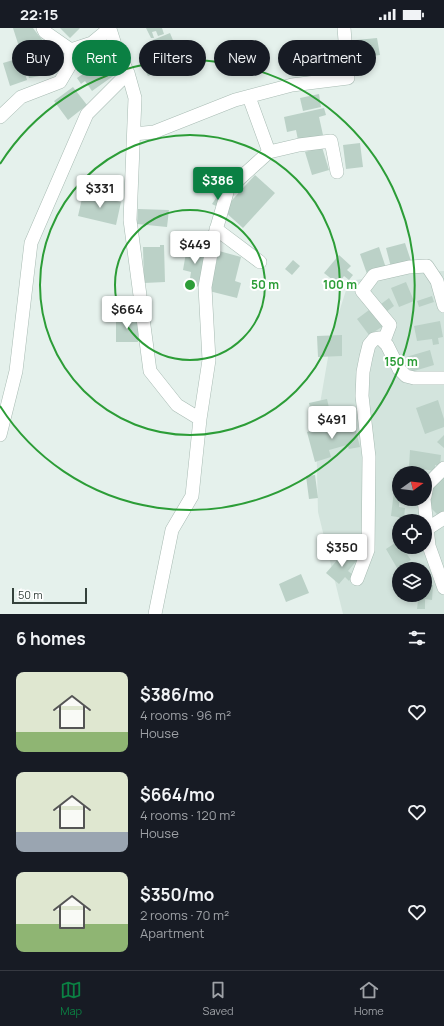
<!DOCTYPE html>
<html lang="en">
<head>
<meta charset="utf-8">
<style>
  body { margin:0; font-family:Manrope,sans-serif; background:#242831; color:#f1f3f6; height:100vh; display:flex; flex-direction:column; font-size:15px; white-space:nowrap }
  * { box-sizing:border-box; margin:0 }
  p { font-size:13px; color:#9ea1a6 }
  .icon { flex:none; width:22px; height:22px; fill:none; stroke:currentColor; stroke-width:2; stroke-linecap:round; stroke-linejoin:round }
  .map { position:relative; height:586px; overflow:hidden }
  .sheet { display:flex; flex-direction:column; background:#171b24; flex:1 }
  .sheet>* { flex:none }
  .banner { position:absolute; left:12px; top:12px; width:420px; height:36px; display:flex; gap:8px }
  .needle { width:26px; rotate:75deg }
  .buttons { position:absolute; left:392px; top:438px; display:grid; gap:8px }
  .buttons a { display:grid; place-items:center; width:40px; height:40px; border-radius:50%; background:#171b24; box-shadow:0 2px 6px #0003; font-size:20px }
  .scale { position:absolute; left:12px; bottom:10px; width:75px; box-sizing:border-box; padding-left:4px; border:2px solid #35423c; border-top:0; font-size:11px; line-height:14px; white-space:nowrap; color:#35423c; -webkit-text-stroke:3px #fff; paint-order:stroke }
  .price { position:absolute; translate:-50% -34px; padding:0 9px; border-radius:4px; background:#fff; color:#222; font-size:13px; line-height:26px; filter:drop-shadow(0 1px 2px #0008) }
  .price::after { content:''; position:absolute; left:50%; top:24px; width:12px; height:9px; margin-left:-6px; background:inherit; clip-path:polygon(0 0,100% 0,50% 100%) }
  .price.selected { background:#0b8043; color:#fff }
  ul { padding:0; list-style:none }
  li { display:flex; align-items:center; gap:12px; height:100px; padding:0 16px }
  li span { display:grid; place-items:center; flex:none; width:112px; height:80px; border-radius:8px; color:#555 }
  li>.icon { margin-inline-start:auto }
  span .icon { width:48px; height:48px; fill:#fffc; stroke-width:1 }
  li b { font-size:17px }
  h2 { display:flex; justify-content:space-between; align-items:center; height:48px; padding:0 16px; font-size:17px }
  .pill { padding:0 14px; border-radius:18px; background:#171b24; box-shadow:0 2px 6px #0003; font-size:14px; line-height:36px }
  .pill.selected { background:#0b8043; color:#fff }
  .status { display:flex; justify-content:space-between; align-items:center; height:28px; padding:0 20px; background:#171b24; direction:ltr }
  .status svg { height:11px; fill:currentColor }
  .menu { display:flex; justify-content:space-around; align-items:center; height:56px; border-top:1px solid #363941; background:#171b24; font-size:11px; color:#9ea1a6 }
  .menu a { display:grid; justify-items:center; gap:2px }
  .menu .selected { color:#0b8043 }
  .map>svg:first-child { display:block }
  .residential { fill:#d3e4dd; fill-rule:evenodd }
  .building { fill:#bbd1c7 }
  .lines { fill:none; stroke-linecap:round; stroke-linejoin:round }
  .minor-casing { stroke:#a8bbb3; stroke-width:14 }
  .minor { stroke:#fff; stroke-width:13 }
  .ring { fill:none; stroke:#2c9d37; stroke-width:2 }
  .centre { fill:#2c9d37; stroke:#fff; stroke-width:2 }
  .ring-label { font-size:12px; text-anchor:middle; font-weight:bold; fill:#2c9d37; stroke:#fff; stroke-width:4; stroke-linejoin:round; paint-order:stroke }
</style>
</head>
<body>
<div class="status"><b>22:15</b><svg viewBox="0 0 49 12"><path d="M0 12V9h3v3zM5 12V6h3v6zM10 12V3h3v9zM15 12V0h3v12zM26 1h20v11H26zM47 4h2v5h-2z"/></svg></div>
<div class="map">
<svg width="444" height="586" viewBox="0 0 444 586">
  <rect width="100%" height="100%" fill="#e5f1ec"/>
  <path class="residential" d="M444 243V586H343L318 484 316 399 332 306 349 253 403 245ZM399 445H425V471H399ZM399 493H425V519H399ZM399 541H425V567H399Z"/>
  <path class="building" d="M13 0H33L39 8 61 32 53 41 46 33 51 46 29 50Z
    M60 0H80L70 10Z
    M146 0H162L164 6 158 8 156 3 152 4 154 10H151Z
    M170 5 182 34 148 48 144 40 161 33 153 12Z
    M377 10 380 27 359 30 356 12Z
    M20 30 27 52 10 58 3 35Z
    M106 30 116 46 92 63 85 53 81 56 77 50Z
    M73 59 87 77 68 92 54 73Z
    M319 66 321 79 303 83 300 70Z
    M324 80 326 87 319 89 323 107 298 112 296 102 287 104 284 89Z
    M360 115 363 139 346 141 343 117Z
    M322 119 329 142 312 147 305 124Z
    M255 147 275 165 243 200 223 182Z
    M83 166 121 174 116 197 78 188Z
    M218 167 223 169 218 179 212 176Z
    M138 181 169 182 167 199 137 196Z
    M405 215 411 233 391 239 386 220Z
    M160 217H164L165 254 144 255 143 219H160Z
    M187 219 206 222 200 259 189 257 191 244 183 242Z
    M379 219 386 240 367 246 360 226Z
    M219 223 241 229 235 253 241 255 237 270 209 263Z
    M339 227 351 238 347 242 353 247 349 252 344 248 338 256 324 245Z
    M293 232 300 238 292 247 285 241Z
    M406 254 414 273 399 279 391 260Z
    M432 268 434 274 419 279 417 273Z
    M389 270 394 278 386 284 381 276Z
    M373 279 385 297 369 307 357 291Z
    M116 291H138V314H116Z
    M440 293 443 309 438 310 439 316 433 317 432 311 417 313 414 298Z
    M342 307V328L318 329 317 308Z
    M430 322 434 337 411 344 406 329Z
    M327 371 332 393 327 394 326 390 313 394 309 375Z
    M438 372 444 391V399L425 406 416 380Z
    M348 393 350 401 355 399 360 419 349 421 347 417 329 422 331 429 315 434 307 404Z
    M444 407V420L437 414Z
    M410 422 441 427 440 438 435 437V443L409 439Z
    M315 447 318 470 309 471 306 448Z
    M444 448V484L439 488 432 481 429 471 431 462Z
    M394 463 399 464V471H418L417 478 399 475V479L405 480 404 490 391 488Z
    M398 513 399 519H402L411 532 397 540 386 521Z
    M346 522 358 531 348 543 353 547 349 553 345 549 339 556 326 545Z
    M301 546 309 565 286 574 279 556Z
    M425 557H433L432 572 425 571V581H417L418 572H412V567H425Z"/>
  <g class="lines">
    <g class="minor-casing">
      <path id="minor" d="M43 0 45 4 71 22
        M110 1 116 20 128 45 135 70 130 192 150 343 177 377 200 391
        M71 22 92 15 110 0
        M0 89 21 69 60 54 70 37 71 22
        M134 106 154 104 235 72 292 57 348 50 344 0
        M269 124 299 117 331 113 337 144
        M216 201 260 234
        M384 313 390 297 362 263 374 247 409 239 427 238 437 253 444 278
        M0 407 16 343 31 215 87 86 128 45
        M425 468 427 457 444 440
        M424 471 429 518 444 560
        M427 501 444 490
        M357 551 368 522 369 429 362 368 363 344 366 329 369 317 374 311 380 310 387 317 399 341 406 348 414 350H444
        M155 586 172 502 192 468 200 391 209 332 205 259 214 209 228 161 269 124 249 69"/>
    </g>
    <use href="#minor" class="minor"/>
  </g>
  <g class="ring">
    <circle cx="190" cy="257" r="75"/>
    <circle cx="190" cy="257" r="150"/>
    <path d="M0 136A225 225 0 1 1 0 378"/>
  </g>
  <circle cx="190" cy="257" r="6" class="centre"/>
  <g class="ring-label">
    <text x="265" y="261">50 m</text>
    <text x="340" y="261">100 m</text>
    <text x="401" y="338">150 m</text>
  </g>
</svg>
<div class="buttons">
<a><svg class="needle" viewBox="-14 -14 28 28"><path d="M0-13l5 13h-10z" fill="#e53935"/><path d="M0 13l5-13h-10z" fill="#9ea1a6"/></svg></a>
<a><svg class="icon" aria-label="locate" viewBox="0 0 24 24"><circle cx="12" cy="12" r="6"/><path d="M12 2v4M12 18v4M2 12h4M18 12h4"/></svg></a>
<a><svg class="icon" aria-label="layers" viewBox="0 0 24 24"><path d="M12 4l9 5-9 5-9-5zM3 14l9 5 9-5"/></svg></a>
</div>
<div class="scale">50 m</div>
<b class="price selected" style="left:218px;top:173px">$386</b>
<b class="price" style="left:100px;top:181px">$331</b>
<b class="price" style="left:195px;top:237px">$449</b>
<b class="price" style="left:127px;top:302px">$664</b>
<b class="price" style="left:332px;top:412px">$491</b>
<b class="price" style="left:342px;top:540px">$350</b>
<div class="banner">
<a class="pill">Buy</a>
<a class="pill selected">Rent</a>
<a class="pill">Filters</a>
<a class="pill">New</a>
<a class="pill">Apartment</a>
</div>
</div>
<section class="sheet">
<h2>6 homes<svg class="icon" aria-label="filters" viewBox="0 0 24 24"><path d="M4 7h16M4 17h16"/><circle cx="9" cy="7" r="2"/><circle cx="15" cy="17" r="2"/></svg></h2>
<ul>
<li><span style="background:linear-gradient(#dfe7d0 75%,#8fb573 0)"><svg class="icon" aria-label="home" viewBox="0 0 24 24"><path d="M3 11l9-7 9 7M6 9v11h12V9"/></svg></span><div><b>$386/mo</b><p>4 rooms · 96 m²</p><p>House</p></div><svg class="icon" aria-label="heart" viewBox="0 0 24 24"><path d="M12 20l-8-8c-3-5 5-10 8-4 3-6 11-1 8 4z"/></svg></li>
<li><span style="background:linear-gradient(#dfe7d0 75%,#9aa5b1 0)"><svg class="icon" aria-label="home" viewBox="0 0 24 24"><path d="M3 11l9-7 9 7M6 9v11h12V9"/></svg></span><div><b>$664/mo</b><p>4 rooms · 120 m²</p><p>House</p></div><svg class="icon" aria-label="heart" viewBox="0 0 24 24"><path d="M12 20l-8-8c-3-5 5-10 8-4 3-6 11-1 8 4z"/></svg></li>
<li><span style="background:linear-gradient(#dfe7d0 65%,#8fb573 0)"><svg class="icon" aria-label="home" viewBox="0 0 24 24"><path d="M3 11l9-7 9 7M6 9v11h12V9"/></svg></span><div><b>$350/mo</b><p>2 rooms · 70 m²</p><p>Apartment</p></div><svg class="icon" aria-label="heart" viewBox="0 0 24 24"><path d="M12 20l-8-8c-3-5 5-10 8-4 3-6 11-1 8 4z"/></svg></li>
</ul>
</section>
<nav class="menu">
<a class="selected"><svg class="icon" aria-label="map" viewBox="0 0 24 24"><path d="M3 6l6-2 6 2 6-2v14l-6 2-6-2-6 2zM9 4v14M15 6v14"/></svg>Map</a>
<a><svg class="icon" aria-label="saved" viewBox="0 0 24 24"><path d="M7 4h10v16l-5-4-5 4z"/></svg>Saved</a>
<a><svg class="icon" aria-label="home" viewBox="0 0 24 24"><path d="M3 11l9-7 9 7M6 9v11h12V9"/></svg>Home</a>
</nav>
</body>
</html>
